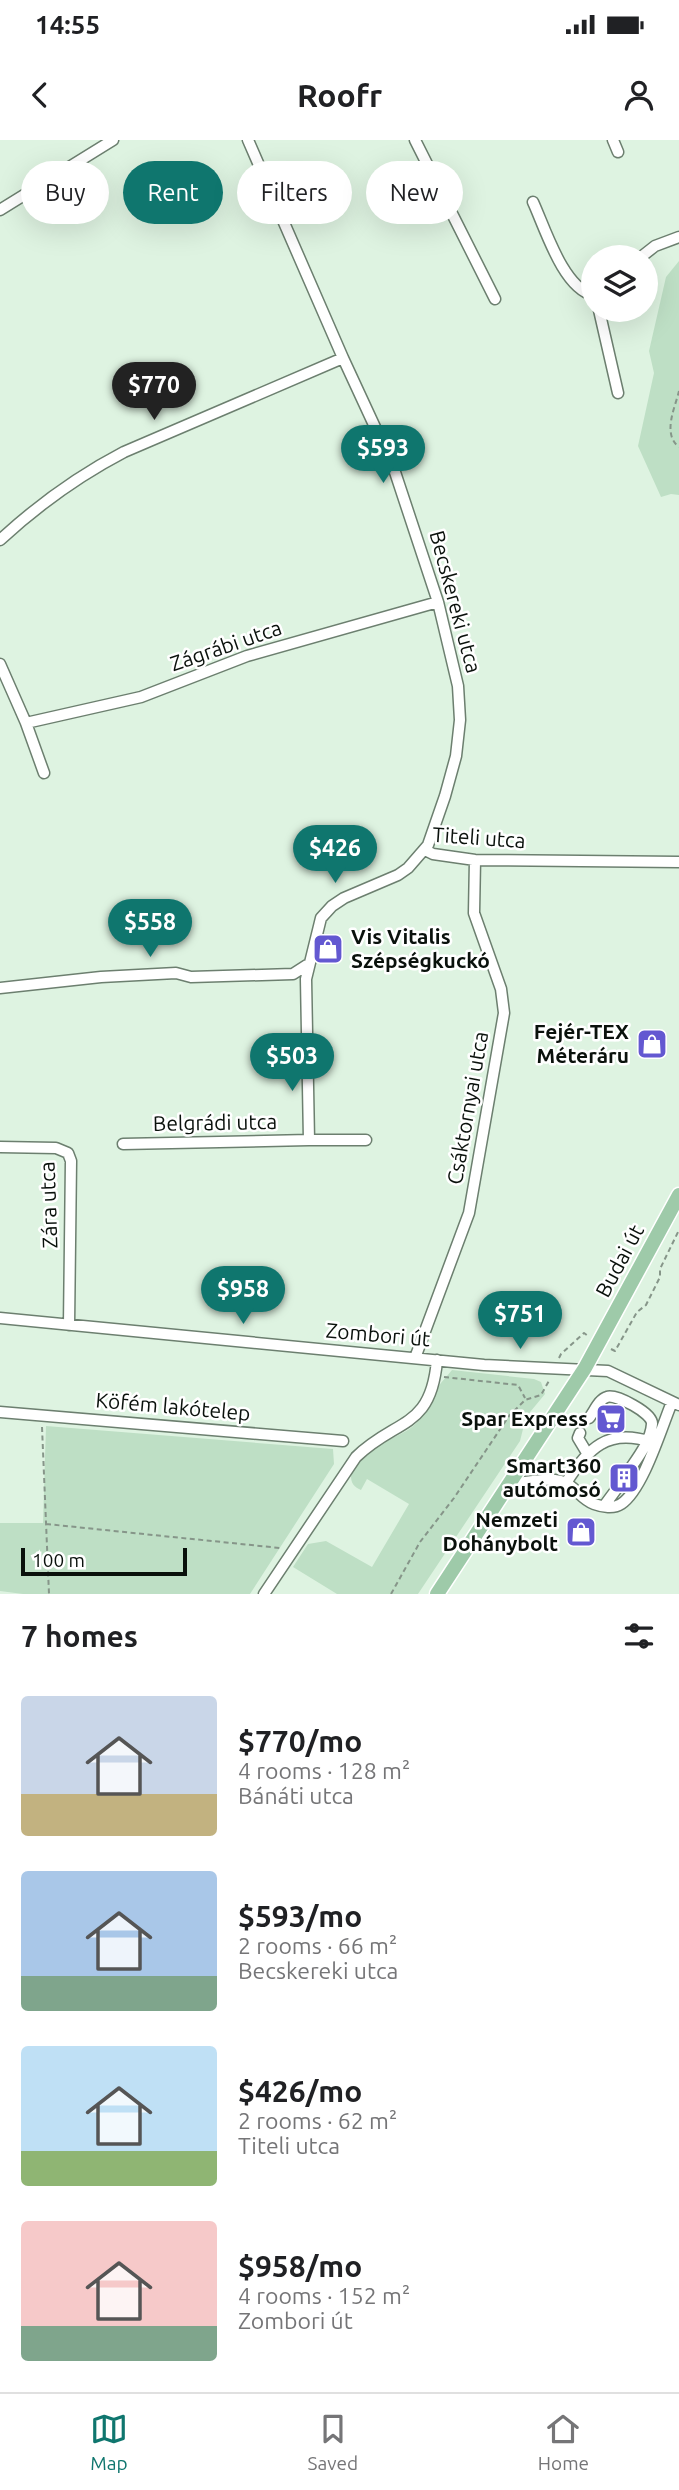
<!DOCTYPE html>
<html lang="en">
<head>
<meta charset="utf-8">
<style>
  body { margin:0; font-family:Ubuntu,sans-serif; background:#f6f6f6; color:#202124; height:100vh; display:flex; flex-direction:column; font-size:26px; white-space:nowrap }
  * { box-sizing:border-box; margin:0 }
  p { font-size:23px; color:#757577 }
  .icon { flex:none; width:38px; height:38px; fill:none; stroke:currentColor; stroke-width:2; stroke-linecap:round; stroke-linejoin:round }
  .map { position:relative; height:1454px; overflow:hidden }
  .side { display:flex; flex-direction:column; background:#fff; flex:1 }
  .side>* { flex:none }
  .banner { position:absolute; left:21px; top:21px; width:637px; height:63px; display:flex; gap:14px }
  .buttons { position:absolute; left:581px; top:105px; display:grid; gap:14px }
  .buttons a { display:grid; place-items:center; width:77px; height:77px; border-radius:50%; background:#fff; box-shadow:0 7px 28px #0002; font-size:35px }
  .scale { position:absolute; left:21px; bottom:18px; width:166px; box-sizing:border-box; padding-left:7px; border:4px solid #0a110c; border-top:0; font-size:19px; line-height:24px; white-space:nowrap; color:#0a110c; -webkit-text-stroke:5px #fff; paint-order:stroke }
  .price { position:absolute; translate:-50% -60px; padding:0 16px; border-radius:24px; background:#0f766e; color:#fff; font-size:23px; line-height:46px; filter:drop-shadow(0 2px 4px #0008) }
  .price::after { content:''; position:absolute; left:50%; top:42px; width:21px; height:16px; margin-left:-10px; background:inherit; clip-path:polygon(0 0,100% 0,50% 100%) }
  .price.on { background:#222; color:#fff }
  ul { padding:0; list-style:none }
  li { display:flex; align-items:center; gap:21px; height:175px; padding:0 21px }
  li span { display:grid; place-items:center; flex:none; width:196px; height:140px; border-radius:7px; color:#555 }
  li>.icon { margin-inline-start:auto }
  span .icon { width:84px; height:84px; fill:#fffc; stroke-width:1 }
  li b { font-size:30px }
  h2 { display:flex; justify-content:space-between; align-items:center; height:84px; padding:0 21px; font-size:30px }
  .chip { padding:0 24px; border-radius:32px; background:#fff; box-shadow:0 7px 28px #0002; font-size:24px; line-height:63px }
  .chip.on { background:#0f766e; color:#fff }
  .status { display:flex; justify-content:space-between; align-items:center; height:49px; padding:0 35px; background:#fff; direction:ltr }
  .status svg { height:19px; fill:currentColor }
  header { display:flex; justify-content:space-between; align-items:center; height:91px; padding:0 21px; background:#fff; font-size:32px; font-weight:700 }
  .tab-bar { display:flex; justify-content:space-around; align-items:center; height:98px; border-top:2px solid #e0e0e0; background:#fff; font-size:19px; color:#757577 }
  .tab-bar a { display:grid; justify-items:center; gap:4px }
  .tab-bar .on { color:#0f766e }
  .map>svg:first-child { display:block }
  .green { fill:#bedfc5 }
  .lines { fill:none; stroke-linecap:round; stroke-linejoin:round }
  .minor-tunnel { stroke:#bed1c1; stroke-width:10; stroke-dasharray:10 5; stroke-linecap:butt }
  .minor-casing { stroke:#6c7f6f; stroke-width:13 }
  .major-casing { stroke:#fff; stroke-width:17 }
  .path { stroke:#869589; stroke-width:2; stroke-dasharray:5 3.5; stroke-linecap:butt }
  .minor { stroke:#fff; stroke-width:10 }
  .major { stroke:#9ecaa9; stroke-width:14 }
  .labels { text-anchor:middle; stroke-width:5; stroke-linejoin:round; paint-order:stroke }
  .street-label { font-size:21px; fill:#0a110c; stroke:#fff }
  .poi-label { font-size:21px; font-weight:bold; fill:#0a110c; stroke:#fff; text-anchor:end }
</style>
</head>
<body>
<div class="status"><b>14:55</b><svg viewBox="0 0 49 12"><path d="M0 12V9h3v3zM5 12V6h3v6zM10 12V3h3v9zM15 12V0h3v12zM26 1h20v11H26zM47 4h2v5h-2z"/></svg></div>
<header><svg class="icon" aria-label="back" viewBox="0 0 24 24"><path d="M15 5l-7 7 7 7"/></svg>Roofr<svg class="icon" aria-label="person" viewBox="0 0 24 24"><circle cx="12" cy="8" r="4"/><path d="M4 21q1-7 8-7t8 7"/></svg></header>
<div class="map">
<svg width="679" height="1454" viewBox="0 0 679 1454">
  <rect width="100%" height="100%" fill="#def3e1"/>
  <path class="green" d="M679 121V355L671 354 661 357 638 306 654 233 649 211 666 137Z
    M452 1230 534 1239 541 1242 545 1254 526 1277 520 1301 418 1454H337L293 1427 308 1404 326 1401 372 1427 409 1364 367 1339 361 1350C343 1343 353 1324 363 1314 379 1299 405 1298 419 1280 427 1270 431 1257 438 1247 442 1241 448 1235 452 1230Z
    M46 1286 333 1309 334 1324 250 1454H23L0 1451V1383H43Z"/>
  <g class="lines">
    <path class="minor-tunnel" d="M618 1347 630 1329"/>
    <g class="minor-casing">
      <path id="minor" d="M248 0 343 218 393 326 438 462 458 546 460 580 456 616 445 656 428 705 408 728 398 735 344 758 332 766 321 778 306 839 309 1000H366
        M415 0 495 159
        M613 0 618 12
        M533 62C545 88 563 148 593 155
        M0 70 113 0
        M641 117 655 106 679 97
        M599 170 618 253
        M0 400C38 365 78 336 124 312L343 218
        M0 524 26 583 44 633
        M26 583 141 557 247 516 438 462
        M425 710 433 714 475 720 679 722
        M0 848 101 837 176 833 191 837 293 834 307 825
        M123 1004 309 1000
        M0 1007 56 1008 68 1013 71 1021 69 1185
        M0 1178 484 1225 608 1231 679 1265
        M415 1218 469 1073 504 873 501 849 474 773 475 720
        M0 1272 343 1301
        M589 1278C594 1272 599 1259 607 1257 616 1254 653 1273 652 1284 651 1300 639 1316 630 1329
        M580 1293 578 1298 587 1313
        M566 1343C588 1308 608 1288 651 1302
        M509 1344C525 1343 554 1335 568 1344 578 1351 583 1360 594 1364 602 1367 614 1369 621 1364 643 1350 662 1286 672 1262
        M604 1366 618 1347
        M264 1454 356 1317C396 1278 431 1290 437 1220"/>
    </g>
    <g class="major-casing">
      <path id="major" d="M437 1454 585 1228 679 1055"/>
    </g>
    <path class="path" d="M679 251C675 268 662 294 679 307
      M611 1209 615 1211 637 1172 646 1165 660 1137V1129L679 1090
      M559 1218 561 1214 584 1193 588 1196
      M444 1237 518 1245 525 1258
      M42 1287 49 1454
      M46 1384 280 1408
      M391 1454 420 1402 454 1358 509 1276 525 1260 541 1255 550 1239"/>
    <use href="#minor" class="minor"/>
    <use href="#major" class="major"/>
  </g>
  <defs>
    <g id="shop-square" transform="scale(1.575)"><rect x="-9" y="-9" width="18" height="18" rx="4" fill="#6358d1" stroke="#fff"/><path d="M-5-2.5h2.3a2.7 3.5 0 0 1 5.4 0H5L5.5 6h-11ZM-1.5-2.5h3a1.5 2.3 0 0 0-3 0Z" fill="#fff"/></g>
    <g id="supermarket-square" transform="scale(1.575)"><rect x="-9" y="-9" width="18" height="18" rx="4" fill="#6358d1" stroke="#fff"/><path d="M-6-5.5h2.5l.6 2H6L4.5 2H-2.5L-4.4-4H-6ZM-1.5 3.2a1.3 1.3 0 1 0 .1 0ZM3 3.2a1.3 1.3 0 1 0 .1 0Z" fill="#fff"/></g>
    <g id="building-square" transform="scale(1.575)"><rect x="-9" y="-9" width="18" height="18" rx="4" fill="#6358d1" stroke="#fff"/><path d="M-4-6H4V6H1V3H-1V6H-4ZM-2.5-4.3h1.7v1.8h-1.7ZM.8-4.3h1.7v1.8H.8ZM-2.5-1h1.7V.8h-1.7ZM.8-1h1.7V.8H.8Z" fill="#fff"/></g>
  </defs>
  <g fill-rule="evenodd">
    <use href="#shop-square" x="328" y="809"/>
    <use href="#shop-square" x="652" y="904"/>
    <use href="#supermarket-square" x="611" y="1279"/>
    <use href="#building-square" x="624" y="1338"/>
    <use href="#shop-square" x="581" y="1392"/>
  </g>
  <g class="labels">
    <g class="street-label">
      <text transform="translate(455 462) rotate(75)" y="7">Becskereki utca</text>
      <text transform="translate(226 506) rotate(-19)" y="7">Zágrábi utca</text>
      <text transform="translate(479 698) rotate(4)" y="7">Titeli utca</text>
      <text transform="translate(468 968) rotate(-80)" y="7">Csáktornyai utca</text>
      <text transform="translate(215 983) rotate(-1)" y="7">Belgrádi utca</text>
      <text transform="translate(49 1065) rotate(-92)" y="7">Zára utca</text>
      <text transform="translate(620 1121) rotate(-62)" y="7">Budai út</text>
      <text transform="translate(378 1195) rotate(5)" y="7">Zombori út</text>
      <text transform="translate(173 1267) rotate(5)" y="7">Köfém lakótelep</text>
    </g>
    <g class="poi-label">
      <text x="351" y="804" text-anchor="start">Vis Vitalis<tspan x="351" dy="24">Szépségkuckó</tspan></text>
      <text x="629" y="899">Fejér-TEX<tspan x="629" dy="24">Méteráru</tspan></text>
      <text x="588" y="1286">Spar Express</text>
      <text x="601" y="1333">Smart360<tspan x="601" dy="24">autómosó</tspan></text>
      <text x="558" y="1387">Nemzeti<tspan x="558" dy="24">Dohánybolt</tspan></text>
    </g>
  </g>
</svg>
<div class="buttons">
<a><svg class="icon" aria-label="layers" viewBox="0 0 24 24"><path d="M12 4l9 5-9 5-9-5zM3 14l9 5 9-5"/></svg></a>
</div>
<div class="scale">100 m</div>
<b class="price on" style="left:154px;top:282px">$770</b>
<b class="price" style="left:383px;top:345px">$593</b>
<b class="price" style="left:335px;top:745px">$426</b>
<b class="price" style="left:150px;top:819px">$558</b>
<b class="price" style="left:292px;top:953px">$503</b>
<b class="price" style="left:243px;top:1186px">$958</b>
<b class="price" style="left:520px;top:1211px">$751</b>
<div class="banner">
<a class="chip">Buy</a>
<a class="chip on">Rent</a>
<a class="chip">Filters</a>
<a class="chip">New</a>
</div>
</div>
<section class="side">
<h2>7 homes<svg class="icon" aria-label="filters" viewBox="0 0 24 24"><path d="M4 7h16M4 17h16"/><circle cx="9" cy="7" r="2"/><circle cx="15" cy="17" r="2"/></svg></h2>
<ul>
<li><span style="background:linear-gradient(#c9d6e8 70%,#c2b280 0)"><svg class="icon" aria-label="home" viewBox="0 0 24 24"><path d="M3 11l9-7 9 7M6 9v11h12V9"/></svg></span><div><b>$770/mo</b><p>4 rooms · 128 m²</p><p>Bánáti utca</p></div></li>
<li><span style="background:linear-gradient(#a9c7e8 75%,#7fa58c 0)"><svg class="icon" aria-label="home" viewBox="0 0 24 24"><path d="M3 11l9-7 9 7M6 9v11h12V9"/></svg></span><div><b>$593/mo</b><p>2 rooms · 66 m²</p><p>Becskereki utca</p></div></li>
<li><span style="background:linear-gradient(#bfe0f5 75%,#8fb573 0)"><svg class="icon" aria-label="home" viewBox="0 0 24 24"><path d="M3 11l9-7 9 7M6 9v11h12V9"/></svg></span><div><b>$426/mo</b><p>2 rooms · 62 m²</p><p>Titeli utca</p></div></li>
<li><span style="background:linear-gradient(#f6c9c9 75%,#7fa58c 0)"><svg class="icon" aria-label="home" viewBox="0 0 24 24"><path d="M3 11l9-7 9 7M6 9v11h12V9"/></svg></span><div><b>$958/mo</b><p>4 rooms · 152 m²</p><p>Zombori út</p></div></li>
</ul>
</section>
<nav class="tab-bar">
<a class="on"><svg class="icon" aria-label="map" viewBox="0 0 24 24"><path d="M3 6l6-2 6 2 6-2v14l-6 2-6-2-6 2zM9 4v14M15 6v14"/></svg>Map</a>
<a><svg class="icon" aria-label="saved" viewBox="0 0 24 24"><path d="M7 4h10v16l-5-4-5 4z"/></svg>Saved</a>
<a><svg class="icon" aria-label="home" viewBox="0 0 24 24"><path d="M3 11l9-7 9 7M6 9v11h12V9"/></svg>Home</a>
</nav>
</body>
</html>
